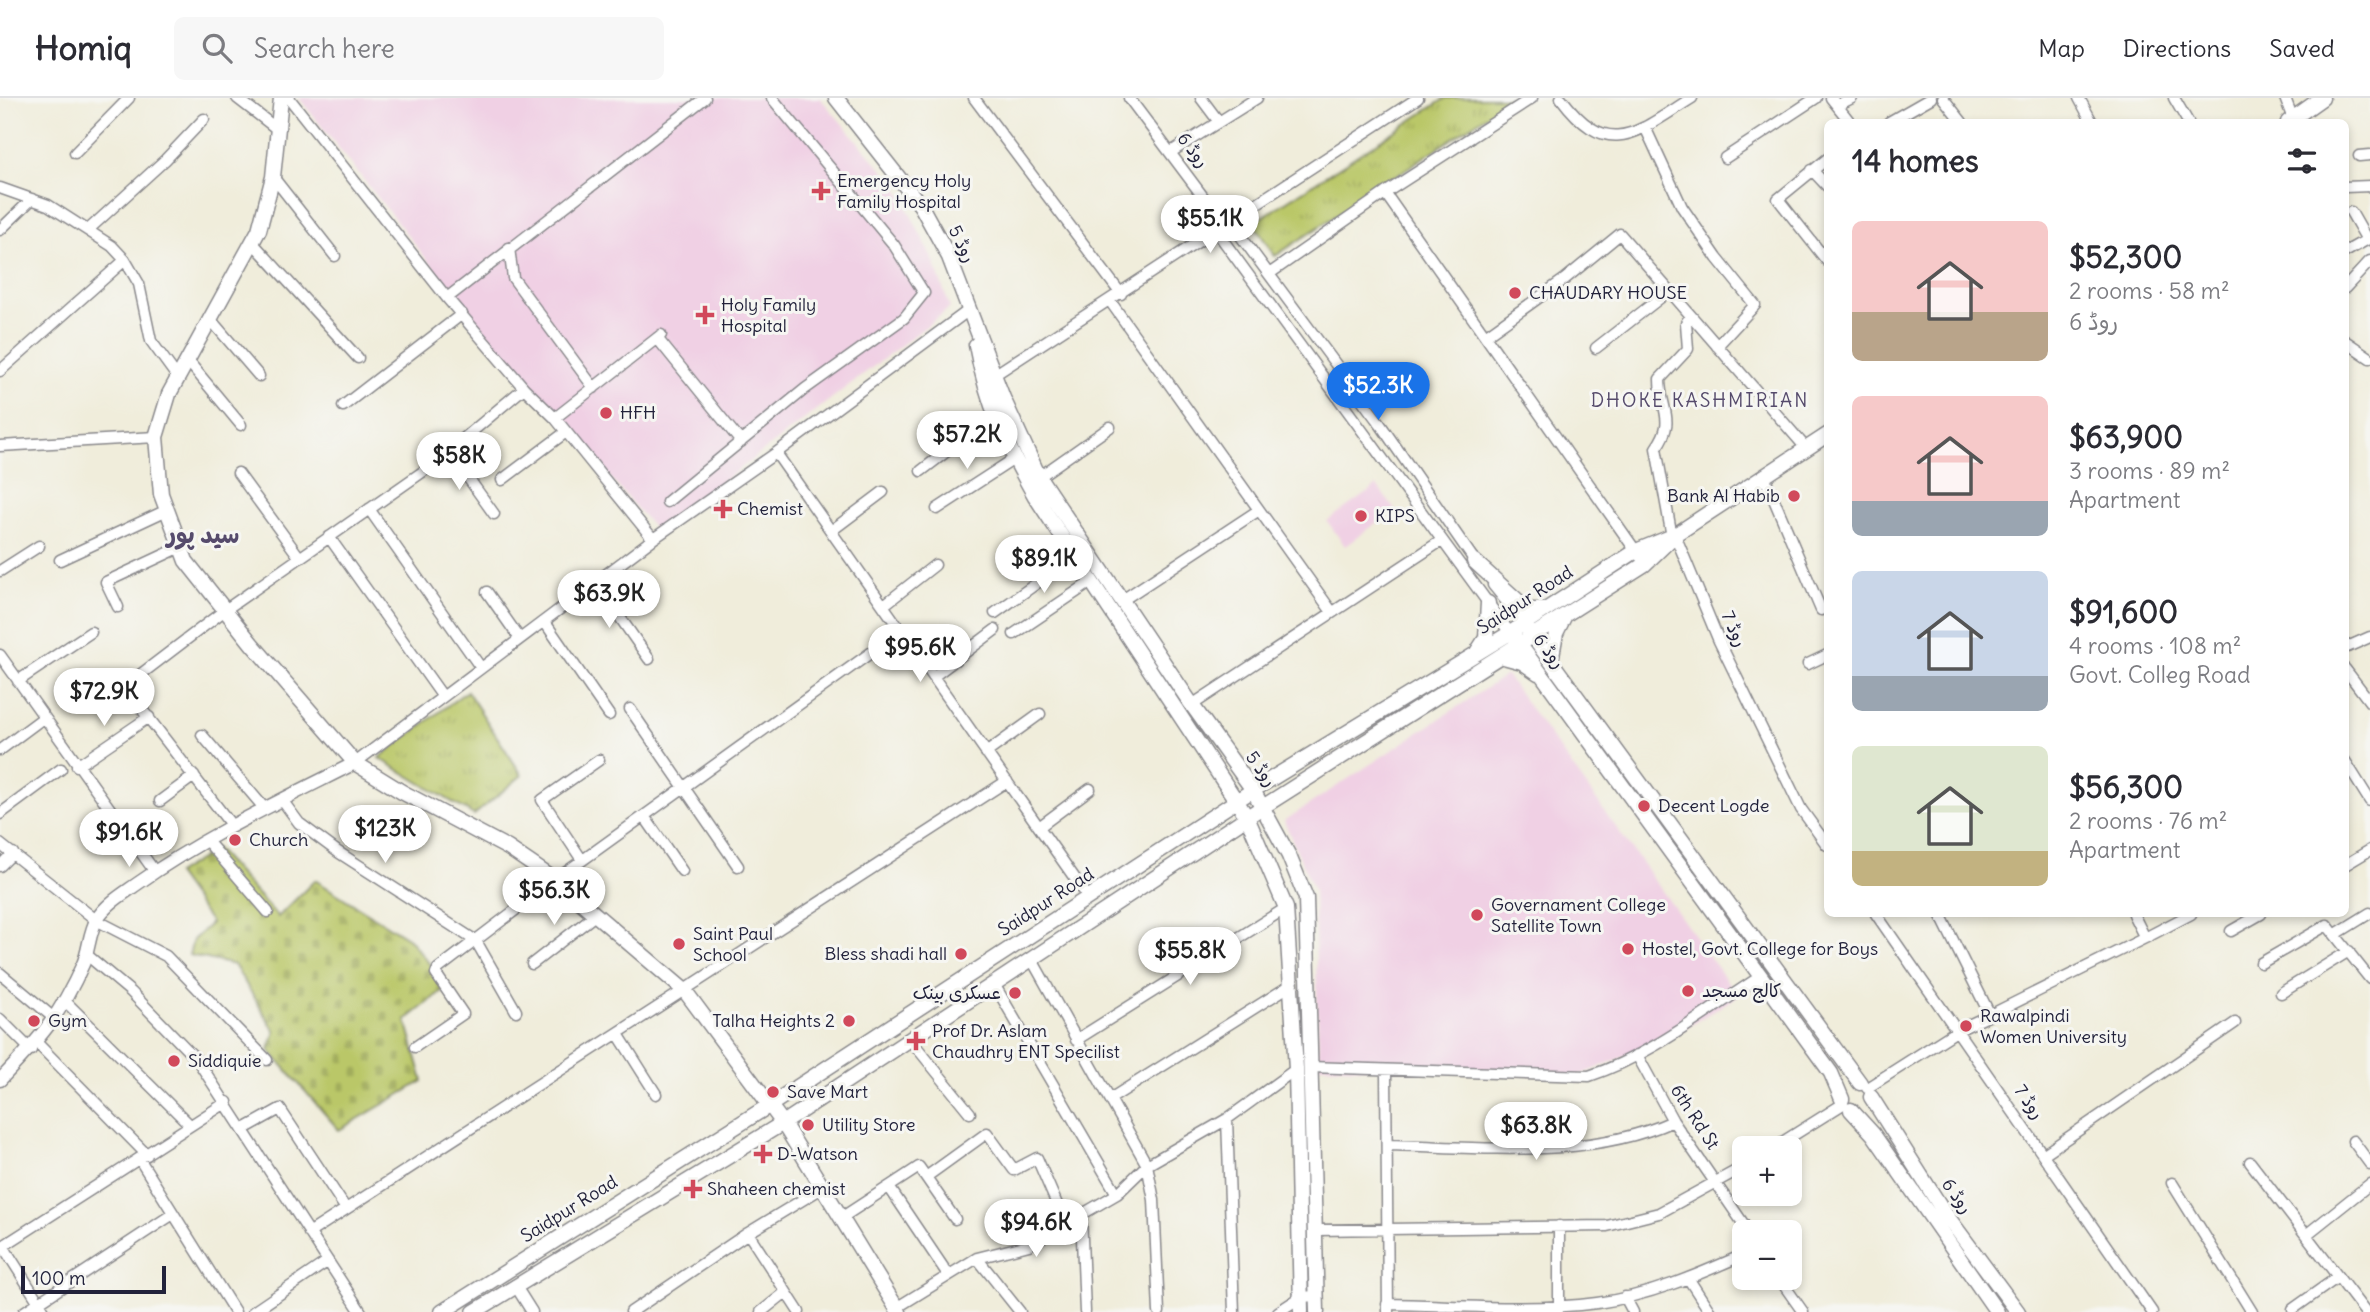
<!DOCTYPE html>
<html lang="en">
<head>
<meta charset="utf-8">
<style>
  body { margin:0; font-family:Delius,"Playpen Sans Arabic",sans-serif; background:#f7f7f7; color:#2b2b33; height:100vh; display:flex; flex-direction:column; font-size:26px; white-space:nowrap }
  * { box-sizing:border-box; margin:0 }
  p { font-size:23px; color:#7c7c81 }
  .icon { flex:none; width:38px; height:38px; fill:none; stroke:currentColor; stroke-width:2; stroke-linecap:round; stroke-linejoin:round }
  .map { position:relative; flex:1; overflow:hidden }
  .side { position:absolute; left:1824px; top:21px; width:525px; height:798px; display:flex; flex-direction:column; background:#fff; border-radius:10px; box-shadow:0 4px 10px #0003 }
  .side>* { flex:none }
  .fabs { position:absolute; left:1732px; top:1038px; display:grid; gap:14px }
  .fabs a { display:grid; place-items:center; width:70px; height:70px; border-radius:10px; background:#fff; box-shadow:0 4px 10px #0003; font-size:35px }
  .scale { position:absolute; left:21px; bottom:18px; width:145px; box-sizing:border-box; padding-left:7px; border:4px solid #22223b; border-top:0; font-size:19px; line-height:24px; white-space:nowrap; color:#22223b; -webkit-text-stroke:5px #f6f6f2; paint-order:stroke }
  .price { position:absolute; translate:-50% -60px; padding:0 16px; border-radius:24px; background:#fff; color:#222; font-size:23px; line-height:46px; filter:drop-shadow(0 2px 4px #0008) }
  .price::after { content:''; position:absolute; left:50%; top:42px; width:21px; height:16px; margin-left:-10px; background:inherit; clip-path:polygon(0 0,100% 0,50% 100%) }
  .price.current { background:#1a73e8; color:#fff }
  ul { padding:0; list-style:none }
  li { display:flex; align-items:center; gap:21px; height:175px; padding:0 28px }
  li span { display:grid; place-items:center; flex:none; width:196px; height:140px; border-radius:10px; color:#555 }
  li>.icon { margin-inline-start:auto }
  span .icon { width:84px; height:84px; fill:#fffc; stroke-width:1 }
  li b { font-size:30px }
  h2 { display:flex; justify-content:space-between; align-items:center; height:84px; padding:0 28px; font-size:30px }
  header { display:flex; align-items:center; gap:42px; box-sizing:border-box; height:98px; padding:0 35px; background:#fff; border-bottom:2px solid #e1e1e2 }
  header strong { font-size:33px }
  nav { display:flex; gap:38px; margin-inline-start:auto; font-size:24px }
  .search { width:490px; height:63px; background:#f7f7f7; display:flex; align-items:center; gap:18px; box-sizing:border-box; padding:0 24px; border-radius:10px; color:#7c7c81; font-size:26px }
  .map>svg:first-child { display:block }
  .built { fill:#f0d0e4 }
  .cemetery { fill:url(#cemetery-stones); stroke:#6e7452; stroke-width:2 }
  .park { fill:url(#park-tufts); stroke:#6e7452; stroke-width:2 }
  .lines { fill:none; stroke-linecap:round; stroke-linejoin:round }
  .minor-casing { stroke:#89888b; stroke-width:13 }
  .tertiary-casing { stroke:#89888b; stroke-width:15 }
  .secondary-casing { stroke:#89888b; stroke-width:17 }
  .minor { stroke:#fff; stroke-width:10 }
  .tertiary { stroke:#fff; stroke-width:12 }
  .secondary { stroke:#fff; stroke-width:14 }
  .poi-dot { fill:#d1495b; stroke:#f6f6f2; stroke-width:2.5 }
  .labels { text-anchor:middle; stroke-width:6; stroke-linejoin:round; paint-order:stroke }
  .street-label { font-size:18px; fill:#22223b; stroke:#f6f6f2 }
  .poi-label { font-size:18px; fill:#22223b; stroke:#f6f6f2; text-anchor:start }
  .neighbourhood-label { font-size:19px; letter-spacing:2px; fill:#564b6c; stroke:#f6f6f2 }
  .district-label { font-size:24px; font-weight:bold; fill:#564b6c; stroke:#f6f6f2 }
</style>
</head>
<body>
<header>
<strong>Homiq</strong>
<div class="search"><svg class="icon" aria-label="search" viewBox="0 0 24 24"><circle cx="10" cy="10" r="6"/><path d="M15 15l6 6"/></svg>Search here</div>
<nav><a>Map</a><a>Directions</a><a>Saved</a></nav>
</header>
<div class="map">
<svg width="2370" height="1214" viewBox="0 0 2370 1214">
  <defs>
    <pattern id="cemetery-stones" width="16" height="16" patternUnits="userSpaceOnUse" patternTransform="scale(1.75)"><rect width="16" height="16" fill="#bac768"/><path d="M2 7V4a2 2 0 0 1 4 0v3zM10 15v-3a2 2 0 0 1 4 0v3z" fill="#a0ab5b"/></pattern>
    <pattern id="park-tufts" width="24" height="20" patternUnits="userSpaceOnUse" patternTransform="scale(1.75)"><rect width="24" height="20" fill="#bac768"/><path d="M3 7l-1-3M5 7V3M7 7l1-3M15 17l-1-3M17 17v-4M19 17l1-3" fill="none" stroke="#a0ab5b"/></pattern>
  </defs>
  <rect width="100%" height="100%" fill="#f6f6f2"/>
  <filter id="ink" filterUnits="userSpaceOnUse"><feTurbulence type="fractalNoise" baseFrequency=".0143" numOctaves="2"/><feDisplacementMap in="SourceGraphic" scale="14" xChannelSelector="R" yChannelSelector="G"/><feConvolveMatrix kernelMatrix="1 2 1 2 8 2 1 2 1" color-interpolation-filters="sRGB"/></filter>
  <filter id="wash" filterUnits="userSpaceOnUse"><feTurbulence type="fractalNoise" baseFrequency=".00686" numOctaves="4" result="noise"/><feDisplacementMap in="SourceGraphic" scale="28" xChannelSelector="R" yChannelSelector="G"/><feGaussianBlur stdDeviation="1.57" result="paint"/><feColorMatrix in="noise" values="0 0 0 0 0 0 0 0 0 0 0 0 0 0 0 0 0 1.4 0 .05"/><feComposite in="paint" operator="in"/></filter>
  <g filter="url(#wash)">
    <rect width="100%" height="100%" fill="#f0eddb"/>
    <path class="built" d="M299 0H820L896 87 934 164 950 210 657 434 477 225Z
      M1377 388 1395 412 1345 448 1327 423Z
      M1506 577 1738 898 1667 941 1575 979 1319 968 1314 792 1284 723Z"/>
    <path class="cemetery" d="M216 751 278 819 315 782 409 841 448 888 406 922 423 983 339 1032 269 952 275 933 234 867 189 857 193 842 211 825 176 776Z"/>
    <path class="park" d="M1446 0H1513L1275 158 1253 125Z
      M467 593 522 677 474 717 379 660Z"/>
  </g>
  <g filter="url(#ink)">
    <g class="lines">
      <g class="minor-casing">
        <path id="minor" d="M237 0 277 31
          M289 0 447 200 524 290 555 320 653 441
          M974 0 1121 196
          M1129 0 1225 128
          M1201 0 1219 24
          M1561 0C1609 64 1637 34 1692 0
          M1831 0 1850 24
          M1943 0 1962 24
          M2079 0 2092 24
          M2174 0 2188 24
          M2285 0 2293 21
          M1838 7 1852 0
          M1889 24 1931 0
          M1645 29 1682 109 1717 160 1755 207 1717 248
          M1171 54 1257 0
          M75 55 129 0
          M2359 58 2370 57
          M1725 60 1816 0
          M1827 61 1778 101 1827 163
          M1812 72 1827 88
          M273 79 335 158
          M2345 89 2370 88
          M0 90 48 107 112 148 125 162 139 186 151 243 178 280
          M1385 95 1532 0
          M2351 114 2367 142
          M1231 125 1380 326 1479 469
          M0 132 32 101
          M88 132 165 62 204 21
          M1217 134 1510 535
          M253 145 358 260
          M509 150 513 180 594 290
          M2345 154 2370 140
          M1269 176 1385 95 1640 459
          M2345 190 2370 163
          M447 200 705 0
          M1110 203 1332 514
          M211 222 259 278
          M1485 238 1565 181 1620 136 1806 350
          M657 240 741 344
          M2345 243 2370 260
          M1596 250 1669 193
          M188 263 241 327
          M0 273 125 162
          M988 281 1418 0
          M343 308 462 216
          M555 320 661 237
          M0 348 156 339
          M449 353 494 416
          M776 355 1088 799
          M921 373 993 318
          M238 375 300 460
          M1764 378 1821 512
          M1039 379 1110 329
          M502 382 566 334
          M667 404 805 291 904 220 924 195 894 147 772 0
          M369 411 481 570
          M937 411 1014 361
          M831 433 883 394
          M1675 437 1719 543 1801 711 1827 747
          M329 439 443 599
          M1672 439 1656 350C1677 321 1660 312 1660 281L1688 251 1686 225 1691 218
          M60 462 167 412
          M0 473 39 448
          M596 485 649 561
          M1493 487 1524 525
          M487 494 520 541
          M1121 503 1259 412
          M884 507 935 467
          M118 509 106 484 181 449
          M995 515 1075 458
          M544 523 609 617
          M1014 536 1091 484
          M2345 550 2370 539
          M0 557 155 774
          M1808 566 1827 557
          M2345 571 2370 604
          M934 578 995 532
          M18 583 91 534
          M1192 607 1441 443
          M630 611 738 768
          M202 637 265 711
          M0 652 43 620
          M986 655 1040 616
          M2345 663 2370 703
          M355 665 653 441 776 355 969 212
          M77 668 149 619
          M282 702 299 725 338 754 476 843 516 913
          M160 703 194 678
          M0 716 61 671
          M644 718 682 773
          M232 728 127 592 128 586 225 512 431 368 524 290
          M1039 729 1090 691
          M207 743 268 814
          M0 746 96 822 166 858 267 962
          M582 762 542 702 599 662
          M2345 767 2370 752
          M0 768 13 755
          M1876 816 2152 1214
          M2133 816 2145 840 2191 816
          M2231 833 2261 816
          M2336 836 2370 815
          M87 857 131 894 198 963 361 1214
          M1031 860 1147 1067 1154 1102 1159 1214
          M2261 865 2327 827 2370 881
          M532 866 595 817
          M0 875 55 921
          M994 886 1117 1096
          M2281 895 2349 853
          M66 904 190 1027
          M1990 917 2145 840
          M0 921 31 952
          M618 936 656 996
          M910 941 970 1015
          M1076 942 1286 810
          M37 945 147 1057
          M415 949 463 916 436 876 438 871 555 782 901 533
          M1637 957 1673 1023 1749 1134
          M1309 969 1589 978C1651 958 1705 914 1760 879
          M1386 974 1388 1214
          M1867 990 1958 932 1990 917 1940 816
          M1110 1001 1291 887
          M1227 1021 1234 1214
          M244 1031 280 1011 346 1111
          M2353 1043 2370 1066
          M1388 1047C1481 1049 1587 1062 1673 1023
          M1773 1050 1843 1006
          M2044 1056 2235 925
          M140 1062 235 1214
          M2250 1064 2365 1214
          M926 1079 987 1035 1014 1072 1037 1060 1065 1125
          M2172 1085 2252 1214
          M889 1089 947 1175
          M1081 1116 1085 1214
          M841 1120 919 1069 955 1121
          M1315 1132 1607 1128 1659 1115 1745 1068
          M309 1135 1007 683
          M2306 1137 2370 1086
          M3 1148 45 1214
          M0 1150 227 1004
          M977 1160 1020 1214
          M1688 1180 1710 1214
          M1779 1180 1803 1214
          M515 1187 532 1214
          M1625 1199 1633 1214
          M1387 1206C1456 1207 1528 1214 1597 1205 1649 1198 1698 1177 1745 1156
          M896 1210 977 1160 1029 1147 1117 1096 1147 1067 1227 1021 1296 971
          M1559 1211V1128
          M2293 1211 2338 1179
          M24 1214 173 1116
          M253 1214 328 1163
          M631 1214 748 1135
          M761 1214 786 1194
          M799 1214 748 1135 822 1090
          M1278 1214 1301 1199 1316 1198"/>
      </g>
      <g class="tertiary-casing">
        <path id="tertiary" d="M0 982C40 940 59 920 83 866 89 853 89 834 97 821 106 806 123 796 137 786 205 738 282 702 355 665"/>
      </g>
      <g class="secondary-casing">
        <path id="secondary" d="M281 0 273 79 259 132 169 296 156 339 161 396 186 463 252 546 355 665 402 694 508 750 555 782 685 893 783 1025 899 1214
          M836 0 921 108 949 159 1003 300 1039 379 1192 607 1253 692 1289 758 1306 800 1317 1214
          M2288 24 2322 0
          M976 247C987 306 1006 347 1035 398L1247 719 1286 810 1296 971 1301 1214
          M1474 463 1528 512H1544
          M1528 532 1860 985
          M1515 540 1831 975 1842 1001
          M1477 554 1486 540 1488 505
          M1500 558 1522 564 1538 575
          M1551 563 1556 535 1564 519
          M1871 999 1944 1114 2018 1214
          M1851 1012 1873 1036 1997 1214
          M442 1214 770 1007 1253 692 1510 535 1636 453 1668 440
          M474 1214 783 1025 1247 719 1645 466 1675 437 1827 337"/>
      </g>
      <use href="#minor" class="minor"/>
      <use href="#tertiary" class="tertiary"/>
      <use href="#secondary" class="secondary"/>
    </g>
  </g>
  <g class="poi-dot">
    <path d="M817.5 82.5h7v7h7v7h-7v7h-7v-7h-7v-7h7z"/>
    <circle cx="1515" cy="195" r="7"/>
    <path d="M701.5 206.5h7v7h7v7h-7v7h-7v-7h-7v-7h7z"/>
    <circle cx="606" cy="315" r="7"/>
    <circle cx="1794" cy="398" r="7"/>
    <path d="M719.5 400.5h7v7h7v7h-7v7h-7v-7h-7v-7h7z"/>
    <circle cx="1361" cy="418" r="7"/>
    <circle cx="1644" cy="708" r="7"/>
    <circle cx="235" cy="742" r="7"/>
    <circle cx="1477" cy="817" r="7"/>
    <circle cx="679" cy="846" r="7"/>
    <circle cx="1628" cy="851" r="7"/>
    <circle cx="961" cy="856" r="7"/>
    <circle cx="1688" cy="893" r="7"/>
    <circle cx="1015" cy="895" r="7"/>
    <circle cx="34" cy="923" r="7"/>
    <circle cx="849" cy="923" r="7"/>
    <circle cx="1966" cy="928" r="7"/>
    <path d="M912.5 932.5h7v7h7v7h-7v7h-7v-7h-7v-7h7z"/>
    <circle cx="174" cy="963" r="7"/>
    <circle cx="773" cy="994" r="7"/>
    <circle cx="808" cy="1027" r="7"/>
    <path d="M759.5 1045.5h7v7h7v7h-7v7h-7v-7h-7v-7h7z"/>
    <path d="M689.5 1080.5h7v7h7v7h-7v7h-7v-7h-7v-7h7z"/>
  </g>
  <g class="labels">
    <g class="street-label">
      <text transform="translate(1193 52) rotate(53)" y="6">روڈ 6</text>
      <text transform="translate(962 146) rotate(64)" y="6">روڈ 5</text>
      <text transform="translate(1525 502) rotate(-33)" y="6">Saidpur Road</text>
      <text transform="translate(1734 531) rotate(66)" y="6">روڈ 7</text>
      <text transform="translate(1549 553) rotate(53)" y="6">روڈ 6</text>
      <text transform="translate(1261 671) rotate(55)" y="6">روڈ 5</text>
      <text transform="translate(1046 804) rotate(-33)" y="6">Saidpur Road</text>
      <text transform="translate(2029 1004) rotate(55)" y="6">روڈ 7</text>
      <text transform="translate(1695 1019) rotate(57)" y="6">6th Rd St</text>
      <text transform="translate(1957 1098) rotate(55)" y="6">روڈ 6</text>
      <text transform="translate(569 1111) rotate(-32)" y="6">Saidpur Road</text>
    </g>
    <g class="poi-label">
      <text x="837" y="89">Emergency Holy<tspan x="837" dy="21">Family Hospital</tspan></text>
      <text x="1529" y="201">CHAUDARY HOUSE</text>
      <text x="721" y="213">Holy Family<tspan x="721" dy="21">Hospital</tspan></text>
      <text x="620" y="321">HFH</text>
      <text x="1780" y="404" text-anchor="end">Bank Al Habib</text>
      <text x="737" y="417">Chemist</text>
      <text x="1375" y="424">KIPS</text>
      <text x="1658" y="714">Decent Logde</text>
      <text x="249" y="748">Church</text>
      <text x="1491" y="813">Governament College<tspan x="1491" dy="21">Satellite Town</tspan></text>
      <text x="693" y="842">Saint Paul<tspan x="693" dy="21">School</tspan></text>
      <text x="1642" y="857">Hostel, Govt. College for Boys</text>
      <text x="947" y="862" text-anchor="end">Bless shadi hall</text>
      <text x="1702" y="899">کالج مسجد</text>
      <text x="1001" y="901" text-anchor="end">عسکری بینک</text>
      <text x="1980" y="924">Rawalpindi<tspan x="1980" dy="21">Women University</tspan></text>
      <text x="48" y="929">Gym</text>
      <text x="835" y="929" text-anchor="end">Talha Heights 2</text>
      <text x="932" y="939">Prof Dr. Aslam<tspan x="932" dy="21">Chaudhry ENT Specilist</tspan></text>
      <text x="188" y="969">Siddiquie</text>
      <text x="787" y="1000">Save Mart</text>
      <text x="822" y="1033">Utility Store</text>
      <text x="777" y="1062">D-Watson</text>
      <text x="707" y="1097">Shaheen chemist</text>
    </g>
    <g class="neighbourhood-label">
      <text x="1700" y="309">DHOKE KASHMIRIAN</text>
    </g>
    <g class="district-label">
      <text x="203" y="445">سید پور</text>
    </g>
  </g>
</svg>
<div class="fabs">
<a>+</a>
<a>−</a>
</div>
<div class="scale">100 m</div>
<b class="price" style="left:1210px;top:157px">$55.1K</b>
<b class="price current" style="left:1378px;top:324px">$52.3K</b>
<b class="price" style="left:967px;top:373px">$57.2K</b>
<b class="price" style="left:459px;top:394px">$58K</b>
<b class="price" style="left:1044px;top:497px">$89.1K</b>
<b class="price" style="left:609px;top:532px">$63.9K</b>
<b class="price" style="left:920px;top:586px">$95.6K</b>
<b class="price" style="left:104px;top:630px">$72.9K</b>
<b class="price" style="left:385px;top:767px">$123K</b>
<b class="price" style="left:129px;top:771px">$91.6K</b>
<b class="price" style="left:554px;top:829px">$56.3K</b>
<b class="price" style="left:1190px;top:889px">$55.8K</b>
<b class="price" style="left:1536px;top:1064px">$63.8K</b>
<b class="price" style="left:1036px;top:1161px">$94.6K</b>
<section class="side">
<h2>14 homes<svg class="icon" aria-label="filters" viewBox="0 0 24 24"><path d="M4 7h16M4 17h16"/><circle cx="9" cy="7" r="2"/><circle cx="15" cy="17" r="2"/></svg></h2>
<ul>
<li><span style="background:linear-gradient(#f6c9c9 65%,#b9a48a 0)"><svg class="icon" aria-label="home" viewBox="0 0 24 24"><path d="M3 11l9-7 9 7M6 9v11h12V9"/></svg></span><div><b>$52,300</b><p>2 rooms · 58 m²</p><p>روڈ 6</p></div></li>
<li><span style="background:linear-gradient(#f6c9c9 75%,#9aa5b1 0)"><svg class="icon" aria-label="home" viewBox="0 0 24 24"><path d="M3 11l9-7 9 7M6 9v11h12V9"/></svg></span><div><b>$63,900</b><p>3 rooms · 89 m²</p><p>Apartment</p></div></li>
<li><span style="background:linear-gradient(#c9d6e8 75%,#9aa5b1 0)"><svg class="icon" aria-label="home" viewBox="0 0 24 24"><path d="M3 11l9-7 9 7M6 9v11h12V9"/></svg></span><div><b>$91,600</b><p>4 rooms · 108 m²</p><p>Govt. Colleg Road</p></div></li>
<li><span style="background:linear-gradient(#dfe7d0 75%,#c2b280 0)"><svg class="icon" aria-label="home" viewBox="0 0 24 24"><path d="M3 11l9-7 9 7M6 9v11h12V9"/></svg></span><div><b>$56,300</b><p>2 rooms · 76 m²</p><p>Apartment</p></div></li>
</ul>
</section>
</div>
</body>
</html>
